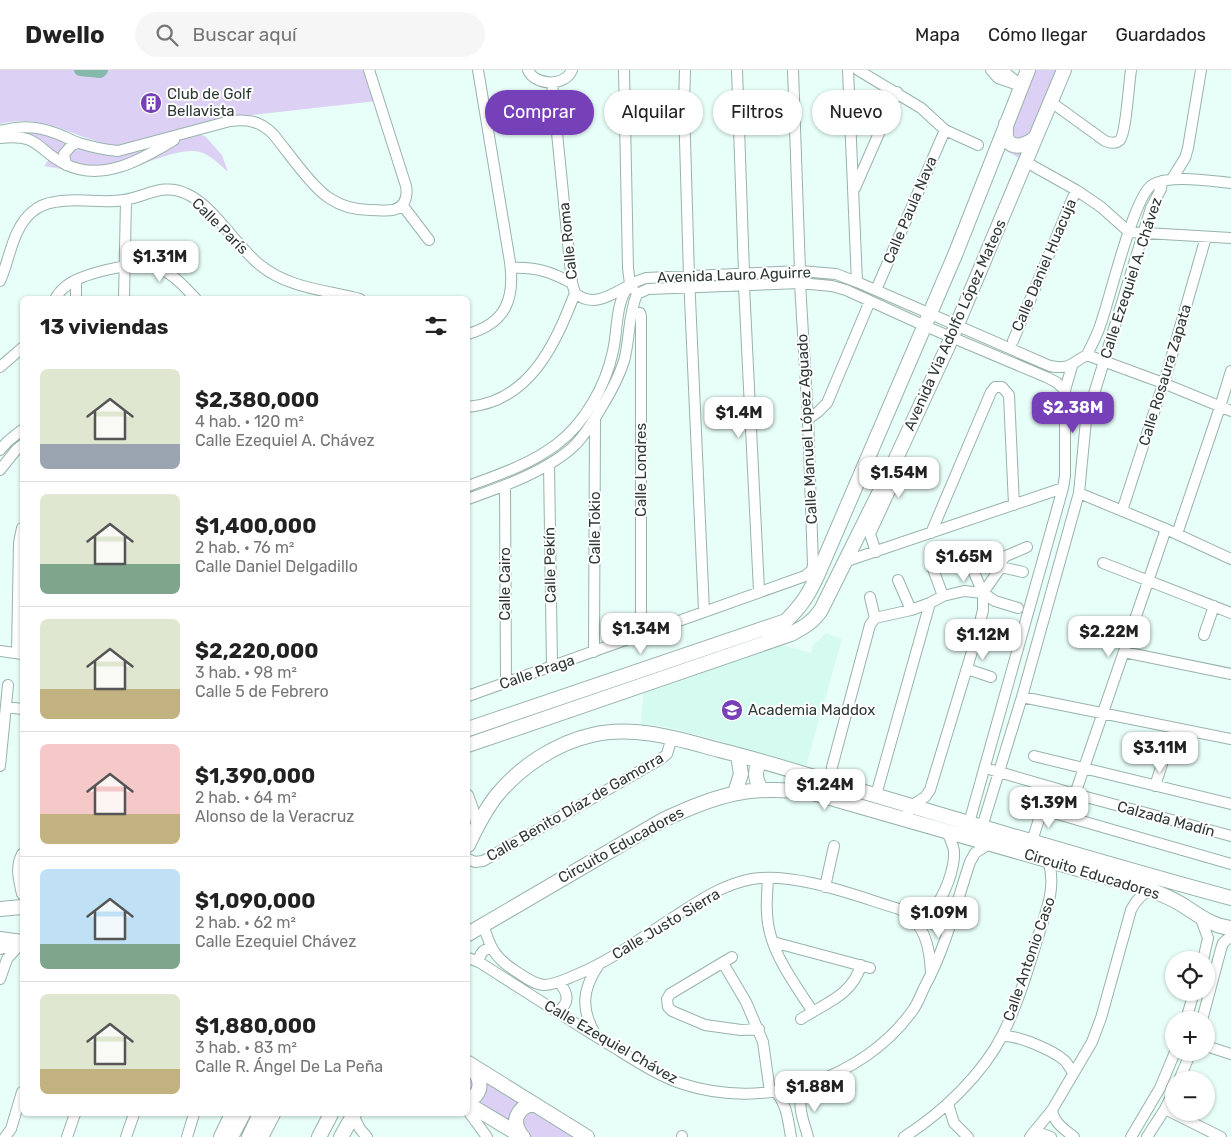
<!DOCTYPE html>
<html lang="es">
<head>
<meta charset="utf-8">
<style>
  body { margin:0; font-family:Rubik,sans-serif; background:#f6f6f6; color:#222; height:100vh; display:flex; flex-direction:column; font-size:19px; white-space:nowrap }
  * { box-sizing:border-box; margin:0 }
  p { font-size:16px; color:#767676 }
  .icon { flex:none; width:28px; height:28px; fill:none; stroke:currentColor; stroke-width:2; stroke-linecap:round; stroke-linejoin:round }
  .map { position:relative; flex:1; overflow:hidden }
  .panel { position:absolute; left:20px; top:226px; width:450px; height:820px; display:flex; flex-direction:column; background:#fff; border-radius:8px; box-shadow:0 1px 4px #0004 }
  .panel>* { flex:none }
  .hud { position:absolute; left:485px; top:20px; width:475px; height:45px; display:flex; gap:10px }
  .tools { position:absolute; left:1165px; top:881px; display:grid; gap:10px }
  .tools a { display:grid; place-items:center; width:50px; height:50px; border-radius:50%; background:#fff; box-shadow:0 1px 4px #0004; font-size:25px }
  .price { position:absolute; translate:-50% -42px; padding:0 11px; border-radius:10px; background:#fff; color:#222; font-size:16px; line-height:32px; filter:drop-shadow(0 1px 2px #0008) }
  .price::after { content:''; position:absolute; left:50%; top:30px; width:15px; height:11px; margin-left:-8px; background:inherit; clip-path:polygon(0 0,100% 0,50% 100%) }
  .price.current { background:#7641b8; color:#fff }
  ul { padding:0; list-style:none }
  li { display:flex; align-items:center; gap:15px; height:125px; padding:0 20px }
  li+li { border-top:1px solid #e0e0e0 }
  li span { display:grid; place-items:center; flex:none; width:140px; height:100px; border-radius:8px; color:#555 }
  li>.icon { margin-inline-start:auto }
  span .icon { width:60px; height:60px; fill:#fffc; stroke-width:1 }
  li b { font-size:21px }
  h2 { display:flex; justify-content:space-between; align-items:center; height:60px; padding:0 20px; font-size:21px }
  .pill { padding:0 18px; border-radius:22px; background:#fff; box-shadow:0 1px 4px #0004; font-size:18px; line-height:45px }
  .pill.current { background:#7641b8; color:#fff }
  header { display:flex; align-items:center; gap:30px; box-sizing:border-box; height:70px; padding:0 25px; background:#fff; border-bottom:1px solid #e0e0e0 }
  header strong { font-size:24px }
  nav { display:flex; gap:28px; margin-inline-start:auto; font-size:18px }
  .search { width:350px; height:45px; background:#f6f6f6; display:flex; align-items:center; gap:12px; box-sizing:border-box; padding:0 18px; border-radius:28px; color:#767676; font-size:19px }
  .map>svg:first-child { display:block }
  .built { fill:#d5faf0 }
  .green { fill:#dcd0f5 }
  .lines { fill:none; stroke-linecap:round; stroke-linejoin:round }
  .river { stroke:#84b9ac; stroke-width:12 }
  .minor-casing { stroke:#99b3ac; stroke-width:12 }
  .major-casing { stroke:#99b3ac; stroke-width:16 }
  .minor { stroke:#fff; stroke-width:10 }
  .major { stroke:#fff; stroke-width:14 }
  .labels { text-anchor:middle; stroke-width:4; stroke-linejoin:round; paint-order:stroke }
  .poi-label { font-size:15px; fill:#2e3936; stroke:#fff; text-anchor:start }
  .street-label { font-size:15px; fill:#2e3936; stroke:#fff }
</style>
</head>
<body>
<header>
<strong>Dwello</strong>
<div class="search"><svg class="icon" aria-label="search" viewBox="0 0 24 24"><circle cx="10" cy="10" r="6"/><path d="M15 15l6 6"/></svg>Buscar aquí</div>
<nav><a>Mapa</a><a>Cómo llegar</a><a>Guardados</a></nav>
</header>
<div class="map">
<svg width="1231" height="1067" viewBox="0 0 1231 1067">
  <rect width="100%" height="100%" fill="#e8fef8"/>
  <path class="built" d="M826 563 842 569 806 696 773 687 772 690 726 677 727 673 679 660 654 655H641L643 624 782 575 811 583 814 572H818Z"/>
  <path class="green" d="M0 0H368L377 31 244 46 117 76C77 70 42 42 0 54Z
    M1028 0H1064L1026 92 997 76Z
    M21 57 104 82 191 63 205 66 222 85 228 102C220 95 211 85 200 82 175 76 133 102 104 105 84 106 64 99 44 96L53 84 6 60Z
    M468 996 591 1067H529L468 1031Z"/>
  <g class="lines">
    <path class="river" d="M80 0 100 2 102 0"/>
    <g class="minor-casing">
      <path id="minor" d="M528 0C535 16 565 17 572 0
        M624 0 628 198 630 214 633 219
        M685 0 684 36 689 206 704 541
        M737 0 744 203
        M793 0 800 201
        M848 0 857 212
        M858 0 921 38 945 60 978 75
        M991 0 998 8 1021 16
        M1002 0 1017 12
        M1051 32 1105 71C1110 73 1116 74 1120 70 1126 63 1129 12 1131 0
        M0 61C23 54 43 57 65 67 70 69 74 72 79 73 92 77 105 80 118 81L230 51C248 49 260 51 273 64 288 82 311 116 329 128 341 136 356 140 370 140 377 140 386 141 393 140 405 137 408 127 406 116L369 0
        M0 68C40 63 36 80 65 94 103 113 142 89 174 70
        M1026 92 1076 120 1101 137 1129 162 1231 168
        M66 95 64 84 72 75 77 73
        M1172 109 1185 88 1188 78 1201 0
        M855 118 897 22
        M403 136 429 170
        M511 198C536 197 549 201 572 213
        M0 211C10 189 12 159 32 142 38 137 47 133 55 132 78 127 101 134 124 130 146 127 163 112 187 124 215 137 235 175 260 195 288 218 325 220 360 229
        M800 213 808 349 813 495 814 499
        M744 216 759 521
        M876 220 945 60
        M575 223C598 243 623 214 646 208L800 201 836 204 857 212 1050 296C1071 300 1071 293 1087 285
        M637 224 648 219 800 213 832 216 846 220 925 256 1046 307 1056 312 1065 320
        M55 229C58 224 61 220 65 217 79 204 134 191 153 196 172 202 183 215 196 229
        M76 229V210
        M124 229 126 130
        M632 242 640 243 641 246V565
        M468 264C506 253 515 229 510 192L478 0
        M1013 271 1076 120
        M1087 285C1092 274 1098 264 1101 253 1110 228 1134 126 1152 115 1170 104 1210 111 1231 113
        M1087 285 1163 313 1231 341
        M0 297 22 278
        M468 337C530 331 555 275 575 223L572 213 552 13
        M808 349 818 342 827 333 870 231
        M0 380 8 371 22 360
        M549 394 552 596
        M0 400 16 380 22 375
        M468 416C498 405 531 394 557 374 585 353 606 315 613 281 618 259 615 234 629 215
        M505 416 506 613
        M1079 423 1166 459 1231 489
        M468 429C502 417 550 400 576 374 587 362 596 347 604 333 612 320 619 306 624 291 630 269 628 245 637 224
        M1122 441 1168 299 1206 167
        M931 463 991 322 995 317H1002L1009 325 1014 435
        M1177 464 1220 337 1231 301
        M876 482 870 464 896 408 893 395
        M844 492 1063 418
        M1103 493 1231 543
        M1001 497 1023 502
        M933 499 943 526
        M898 510 911 540
        M983 523 1001 497 1002 490 1006 486 1027 477
        M870 527 875 548
        M977 565 1007 575
        M1204 565 1214 536
        M0 581 22 584
        M594 582 595 348
        M1124 582 1231 604
        M17 583 19 473 22 458
        M967 599 991 607
        M468 626 805 506 812 500 813 495
        M1022 627 1231 669
        M6 637 22 639
        M1034 686 1231 734
        M0 696 8 615
        M992 700 1075 724 1231 766
        M833 713 832 697 870 555 875 548 911 540 930 533 943 526 964 521 983 523 995 531 1018 538
        M1155 716 1165 685
        M1075 724 1166 459
        M468 725 473 739 477 757
        M876 725 930 533
        M1026 735 1231 794
        M905 750 911 736 925 727 930 720 977 565 983 540V523L969 491
        M969 753 1063 418 1065 406V320L1072 296
        M982 757 1022 627 1079 423 1086 350 1151 138 1161 119 1162 111
        M1032 771 1042 740
        M22 784C15 797 19 810 22 824
        M468 789 475 792 483 791 661 689 667 684 672 667
        M768 808C767 825 765 845 770 863 776 889 798 919 813 942
        M825 817 834 776
        M926 841 933 854 939 857 950 855
        M910 844 934 838C945 825 955 798 954 781 953 774 950 769 947 762
        M1201 849 1208 868 1203 890
        M483 854C490 877 494 887 514 900 523 906 533 914 544 915 555 915 566 909 576 905 612 890 644 866 677 845 700 830 724 814 752 809 796 802 856 826 899 839 925 852 930 877 931 904
        M773 872 870 898
        M0 879 18 874
        M732 887 670 924 667 929 668 937 672 941 705 955 741 960 759 959
        M468 888 479 892C523 920 566 948 610 975 633 989 658 1006 683 1014 765 1041 863 1010 913 940 918 933 921 924 925 916 946 877 956 834 970 792L975 783 989 774
        M479 892C479 884 483 879 491 878
        M723 893 746 932 763 972 770 1022
        M0 909 7 889 22 872
        M557 942C571 933 568 923 559 912
        M801 949C825 933 852 926 861 895
        M1186 950 1194 922
        M1202 950 1221 879 1223 873 1231 866
        M595 964C581 939 582 920 598 896
        M1002 966C1018 965 1052 980 1064 990 1068 994 1070 998 1073 1003
        M1206 976 1231 984
        M1179 1010 1191 982
        M806 1016C795 1034 803 1048 808 1067
        M775 1021C787 1034 788 1050 791 1067
        M948 1034 954 1053 968 1067
        M1165 1039 1221 1067
        M1052 1040C1054 1053 1064 1059 1074 1067
        M468 1041 487 1067
        M353 1045 360 1059 367 1067
        M1033 1065 1043 1064 1051 1067
        M5 1067 11 1059 22 1022
        M67 1067 75 1044
        M126 1067 134 1044
        M187 1067 194 1044
        M682 1067V1066
        M904 1067C942 1043 983 1004 1003 964 1018 933 1028 900 1038 867 1046 841 1057 817 1048 790
        M1030 1067 1052 1040 1092 972 1101 948 1131 840C1136 830 1141 825 1151 820
        M1131 1067 1160 1018 1175 982
        M1147 1067 1165 1039 1174 1021"/>
    </g>
    <g class="major-casing">
      <path id="major" d="M1006 54C1006 59 1005 67 1008 71 1015 80 1028 74 1035 68
        M468 659 786 551C802 535 809 524 818 504L955 185 1028 0
        M468 675 791 564C804 557 813 552 821 540L893 395 948 276 1064 0
        M760 691C754 701 755 709 761 719
        M735 723 741 704 738 685
        M468 775C476 758 485 740 497 725 520 697 556 673 592 665 635 655 678 669 719 680 768 692 816 708 864 722 986 758 1108 795 1231 828
        M0 839 22 837
        M468 864 663 750C718 724 752 714 813 723L1151 820C1163 825 1174 829 1184 836 1200 846 1212 856 1231 858
        M0 869 22 872
        M468 993 587 1067
        M468 1028 475 1026C484 1016 478 1005 471 996
        M468 1034 523 1067
        M521 1065C511 1052 517 1038 532 1034
        M221 1067 232 1044
        M231 1067 243 1044
        M249 1067 260 1044
        M261 1067 273 1044
        M319 1067 331 1044
        M341 1067 354 1044"/>
    </g>
    <use href="#minor" class="minor"/>
    <use href="#major" class="major"/>
  </g>
  <defs>
    <g id="building-disc" transform="scale(1.125)"><circle r="9.5" fill="#7641b8" stroke="#fff"/><path d="M-4-6H4V6H1V3H-1V6H-4ZM-2.5-4.3h1.7v1.8h-1.7ZM.8-4.3h1.7v1.8H.8ZM-2.5-1h1.7V.8h-1.7ZM.8-1h1.7V.8H.8Z" fill="#fff"/></g>
    <g id="school-disc" transform="scale(1.125)"><circle r="9.5" fill="#7641b8" stroke="#fff"/><path d="M0-5L7-2L0 1L-7-2ZM-4 1L0 2.5L4 1V4Q0 6-4 4Z" fill="#fff"/></g>
  </defs>
  <g fill-rule="evenodd">
    <use href="#building-disc" x="151" y="33"/>
    <use href="#school-disc" x="732" y="640"/>
  </g>
  <g class="labels">
    <g class="poi-label">
      <text x="167" y="29">Club de Golf<tspan x="167" dy="17">Bellavista</tspan></text>
      <text x="748" y="645">Academia Maddox</text>
    </g>
    <g class="street-label">
      <text transform="translate(910 140) rotate(-67)" y="5">Calle Paula Nava</text>
      <text transform="translate(220 156) rotate(45)" y="5">Calle París</text>
      <text transform="translate(568 171) rotate(-96)" y="5">Calle Roma</text>
      <text transform="translate(1044 195) rotate(-67)" y="5">Calle Daniel Huacuja</text>
      <text transform="translate(734 205) rotate(-2)" y="5">Avenida Lauro Aguirre</text>
      <text transform="translate(1131 208) rotate(-72)" y="5">Calle Ezequiel A. Chávez</text>
      <text transform="translate(955 255) rotate(-66)" y="5">Avenida Via Adolfo López Mateos</text>
      <text transform="translate(1165 305) rotate(-73)" y="5">Calle Rosaura Zapata</text>
      <text transform="translate(807 359) rotate(-93)" y="5">Calle Manuel López Aguado</text>
      <text transform="translate(641 400) rotate(-90)" y="5">Calle Londres</text>
      <text transform="translate(595 458) rotate(-90)" y="5">Calle Tokio</text>
      <text transform="translate(550 495) rotate(-91)" y="5">Calle Pekín</text>
      <text transform="translate(505 514) rotate(-90)" y="5">Calle Cairo</text>
      <text transform="translate(537 602) rotate(-19)" y="5">Calle Praga</text>
      <text transform="translate(575 737) rotate(-30)" y="5">Calle Benito Díaz de Gamorra</text>
      <text transform="translate(1166 749) rotate(15)" y="5">Calzada Madín</text>
      <text transform="translate(621 775) rotate(-29)" y="5">Circuito Educadores</text>
      <text transform="translate(1092 804) rotate(17)" y="5">Circuito Educadores</text>
      <text transform="translate(666 854) rotate(-31)" y="5">Calle Justo Sierra</text>
      <text transform="translate(1029 889) rotate(-71)" y="5">Calle Antonio Caso</text>
      <text transform="translate(611 972) rotate(30)" y="5">Calle Ezequiel Chávez</text>
    </g>
  </g>
</svg>
<div class="tools">
<a><svg class="icon" aria-label="locate" viewBox="0 0 24 24"><circle cx="12" cy="12" r="6"/><path d="M12 2v4M12 18v4M2 12h4M18 12h4"/></svg></a>
<a>+</a>
<a>−</a>
</div>
<b class="price" style="left:160px;top:213px">$1.31M</b>
<b class="price current" style="left:1073px;top:364px">$2.38M</b>
<b class="price" style="left:739px;top:369px">$1.4M</b>
<b class="price" style="left:899px;top:429px">$1.54M</b>
<b class="price" style="left:964px;top:513px">$1.65M</b>
<b class="price" style="left:641px;top:585px">$1.34M</b>
<b class="price" style="left:1109px;top:588px">$2.22M</b>
<b class="price" style="left:983px;top:591px">$1.12M</b>
<b class="price" style="left:1160px;top:704px">$3.11M</b>
<b class="price" style="left:825px;top:741px">$1.24M</b>
<b class="price" style="left:1049px;top:759px">$1.39M</b>
<b class="price" style="left:939px;top:869px">$1.09M</b>
<b class="price" style="left:815px;top:1043px">$1.88M</b>
<div class="hud">
<a class="pill current">Comprar</a>
<a class="pill">Alquilar</a>
<a class="pill">Filtros</a>
<a class="pill">Nuevo</a>
</div>
<section class="panel">
<h2>13 viviendas<svg class="icon" aria-label="filters" viewBox="0 0 24 24"><path d="M4 7h16M4 17h16"/><circle cx="9" cy="7" r="2"/><circle cx="15" cy="17" r="2"/></svg></h2>
<ul>
<li><span style="background:linear-gradient(#dfe7d0 75%,#9aa5b1 0)"><svg class="icon" aria-label="home" viewBox="0 0 24 24"><path d="M3 11l9-7 9 7M6 9v11h12V9"/></svg></span><div><b>$2,380,000</b><p>4 hab. · 120 m²</p><p>Calle Ezequiel A. Chávez</p></div></li>
<li><span style="background:linear-gradient(#dfe7d0 70%,#7fa58c 0)"><svg class="icon" aria-label="home" viewBox="0 0 24 24"><path d="M3 11l9-7 9 7M6 9v11h12V9"/></svg></span><div><b>$1,400,000</b><p>2 hab. · 76 m²</p><p>Calle Daniel Delgadillo</p></div></li>
<li><span style="background:linear-gradient(#dfe7d0 70%,#c2b280 0)"><svg class="icon" aria-label="home" viewBox="0 0 24 24"><path d="M3 11l9-7 9 7M6 9v11h12V9"/></svg></span><div><b>$2,220,000</b><p>3 hab. · 98 m²</p><p>Calle 5 de Febrero</p></div></li>
<li><span style="background:linear-gradient(#f6c9c9 70%,#c2b280 0)"><svg class="icon" aria-label="home" viewBox="0 0 24 24"><path d="M3 11l9-7 9 7M6 9v11h12V9"/></svg></span><div><b>$1,390,000</b><p>2 hab. · 64 m²</p><p>Alonso de la Veracruz</p></div></li>
<li><span style="background:linear-gradient(#bfe0f5 75%,#7fa58c 0)"><svg class="icon" aria-label="home" viewBox="0 0 24 24"><path d="M3 11l9-7 9 7M6 9v11h12V9"/></svg></span><div><b>$1,090,000</b><p>2 hab. · 62 m²</p><p>Calle Ezequiel Chávez</p></div></li>
<li><span style="background:linear-gradient(#dfe7d0 75%,#c2b280 0)"><svg class="icon" aria-label="home" viewBox="0 0 24 24"><path d="M3 11l9-7 9 7M6 9v11h12V9"/></svg></span><div><b>$1,880,000</b><p>3 hab. · 83 m²</p><p>Calle R. Ángel De La Peña</p></div></li>
</ul>
</section>
</div>
</body>
</html>
